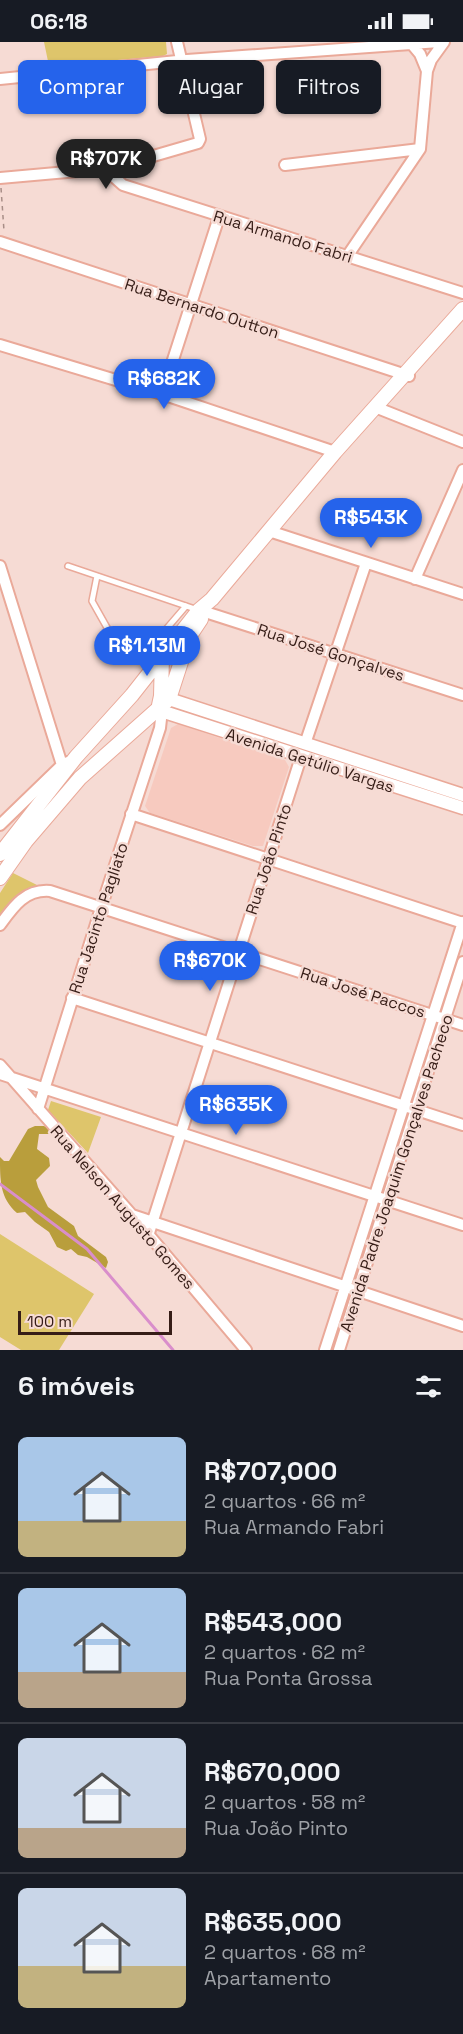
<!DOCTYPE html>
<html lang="pt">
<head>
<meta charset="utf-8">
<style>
  body { margin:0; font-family:"Space Grotesk",sans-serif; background:#20242c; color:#f1f3f6; height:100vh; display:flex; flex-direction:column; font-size:22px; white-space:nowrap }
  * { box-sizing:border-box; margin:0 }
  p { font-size:20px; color:#9ea1a6 }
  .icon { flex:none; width:33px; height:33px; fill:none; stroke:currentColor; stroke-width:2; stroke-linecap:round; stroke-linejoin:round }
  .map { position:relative; height:1308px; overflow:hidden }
  .side { display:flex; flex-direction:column; background:#171b24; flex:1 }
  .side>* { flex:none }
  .hud { position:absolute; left:18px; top:18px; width:428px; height:54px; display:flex; gap:12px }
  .scale { position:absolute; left:18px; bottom:15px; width:154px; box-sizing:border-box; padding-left:6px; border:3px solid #361d17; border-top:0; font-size:16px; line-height:21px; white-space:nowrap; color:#361d17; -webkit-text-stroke:4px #f6dbd4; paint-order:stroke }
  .price { position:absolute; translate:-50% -51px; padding:0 14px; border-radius:21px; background:#2563eb; color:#fff; font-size:20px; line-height:39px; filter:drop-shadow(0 2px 3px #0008) }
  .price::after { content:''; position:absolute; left:50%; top:36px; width:18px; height:14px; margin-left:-9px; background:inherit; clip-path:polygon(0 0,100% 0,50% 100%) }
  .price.on { background:#222; color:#fff }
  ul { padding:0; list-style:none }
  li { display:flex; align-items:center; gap:18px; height:150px; padding:0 18px }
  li+li { border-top:2px solid #363941 }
  li span { display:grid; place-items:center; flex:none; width:168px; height:120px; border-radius:9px; color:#555 }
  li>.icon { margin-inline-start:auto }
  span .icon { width:72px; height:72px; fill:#fffc; stroke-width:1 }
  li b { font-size:26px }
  h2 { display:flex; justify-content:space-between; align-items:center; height:72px; padding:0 18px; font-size:26px }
  .tag { padding:0 21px; border-radius:9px; background:#171b24; box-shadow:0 2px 4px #0004; font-size:21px; line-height:54px }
  .tag.on { background:#2563eb; color:#fff }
  .status { display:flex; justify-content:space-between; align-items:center; height:42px; padding:0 30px; background:#171b24; direction:ltr }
  .status svg { height:16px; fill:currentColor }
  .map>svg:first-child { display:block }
  .built { fill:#f7cabf }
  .green { fill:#dec56b }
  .forest { fill:#b99e3c }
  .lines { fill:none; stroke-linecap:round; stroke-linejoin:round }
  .stream { stroke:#d98ecb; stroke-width:3 }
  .service-casing { stroke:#eaa999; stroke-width:8 }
  .minor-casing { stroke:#eaa999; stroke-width:14 }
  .tertiary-casing { stroke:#eaa999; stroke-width:15 }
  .secondary-casing { stroke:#eaa999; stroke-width:16 }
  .path { stroke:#a88e87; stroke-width:1.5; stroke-dasharray:4.5 4.5; stroke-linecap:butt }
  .service { stroke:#fff; stroke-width:5 }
  .minor { stroke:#fff; stroke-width:10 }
  .tertiary { stroke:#fff; stroke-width:12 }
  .secondary { stroke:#fff; stroke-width:14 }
  .labels { text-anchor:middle; stroke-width:5; stroke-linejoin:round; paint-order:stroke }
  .street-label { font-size:16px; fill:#361d17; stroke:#f6dbd4 }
</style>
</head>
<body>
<div class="status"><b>06:18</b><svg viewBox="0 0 49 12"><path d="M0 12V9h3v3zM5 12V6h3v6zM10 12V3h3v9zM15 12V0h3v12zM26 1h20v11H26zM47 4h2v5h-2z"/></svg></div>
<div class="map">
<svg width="463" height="1308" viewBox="0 0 463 1308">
  <rect width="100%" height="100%" fill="#f6dbd4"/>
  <path class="built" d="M178 682 285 718 289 725 263 804H253L157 773 150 771 145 764 171 686Z"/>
  <path class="green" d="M44 0H166L167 12 163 14 49 24Z
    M13 831 37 843 18 854 0 873V851Z
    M51 1059 101 1075 88 1111 48 1068Z
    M0 1192 94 1252 59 1308H21L0 1295Z"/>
  <path class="forest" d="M35 1084H44L49 1087 50 1092H39L37 1107 49 1116 50 1124 36 1138 38 1145 48 1165 74 1184 78 1194 106 1215 108 1220 106 1226 87 1215 78 1213 71 1207 66 1209 57 1205 49 1190 35 1180 25 1170 17 1171C0 1156 0 1139 0 1115L4 1119H9L28 1087Z"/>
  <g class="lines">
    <path class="stream" d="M0 1142 87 1207 173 1308"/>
    <g class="service-casing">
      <path id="service" d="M68 524 198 568
        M97 534 92 559 123 614 136 616 143 614 186 564"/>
    </g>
    <g class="minor-casing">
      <path id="minor" d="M410 0 420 12 427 29
        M0 37 187 18 439 0
        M285 123 420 107
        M112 126 114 135 123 143 463 251
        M0 136 112 126 198 101 200 97 177 0
        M0 200 409 334
        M348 213 420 107 427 29 431 18 444 0
        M0 303 162 352 335 410
        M162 352 219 175
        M375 365 463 400
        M269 489 463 552
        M0 524 62 723
        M415 537 463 428
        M199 568 463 653
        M305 702 366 521
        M131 772 463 881
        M0 783 62 723 68 720
        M0 883C13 865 25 847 50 849L463 983
        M72 956 463 1083
        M0 1023 132 1173 246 1308
        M0 1032 463 1183
        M38 1067 101 866 160 686 161 677 158 668
        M132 1173 463 1284
        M148 1194 301 715
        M325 1308 463 880
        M339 1308 463 920"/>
    </g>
    <g class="tertiary-casing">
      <path id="tertiary" d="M169 657 463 753
        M158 668 463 766"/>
    </g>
    <g class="secondary-casing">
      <path id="secondary" d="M158 668 161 654 162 614
        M0 812 76 715 132 653 199 568 212 557 335 410 463 267
        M0 836 26 799 80 736 169 657 189 595 201 577"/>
    </g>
    <path class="path" d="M1 146 4 189"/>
    <use href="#service" class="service"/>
    <use href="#minor" class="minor"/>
    <use href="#tertiary" class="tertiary"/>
    <use href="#secondary" class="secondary"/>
  </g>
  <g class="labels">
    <g class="street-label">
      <text transform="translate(283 194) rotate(17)" y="6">Rua Armando Fabri</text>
      <text transform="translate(202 266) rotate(18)" y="6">Rua Bernardo Outton</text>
      <text transform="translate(331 610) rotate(18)" y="6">Rua José Gonçalves</text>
      <text transform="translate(310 718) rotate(18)" y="6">Avenida Getúlio Vargas</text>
      <text transform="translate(268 817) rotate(-72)" y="6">Rua João Pinto</text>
      <text transform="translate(98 876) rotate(-72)" y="6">Rua Jacinto Pagliato</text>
      <text transform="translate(363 950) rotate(18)" y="6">Rua José Paccos</text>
      <text transform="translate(396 1131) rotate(-72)" y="6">Avenida Padre Joaquim Gonçalves Pacheco</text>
      <text transform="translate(123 1165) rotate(49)" y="6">Rua Nelson Augusto Gomes</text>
    </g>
  </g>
</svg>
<div class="scale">100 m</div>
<b class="price on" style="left:106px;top:148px">R$707K</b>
<b class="price" style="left:164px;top:368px">R$682K</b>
<b class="price" style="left:371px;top:507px">R$543K</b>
<b class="price" style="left:147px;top:635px">R$1.13M</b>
<b class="price" style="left:210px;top:950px">R$670K</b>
<b class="price" style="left:236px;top:1094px">R$635K</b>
<div class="hud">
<a class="tag on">Comprar</a>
<a class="tag">Alugar</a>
<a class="tag">Filtros</a>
</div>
</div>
<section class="side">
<h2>6 imóveis<svg class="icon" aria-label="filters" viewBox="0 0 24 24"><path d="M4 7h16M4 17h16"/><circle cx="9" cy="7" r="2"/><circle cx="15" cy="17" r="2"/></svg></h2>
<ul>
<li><span style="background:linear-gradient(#a9c7e8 70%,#c2b280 0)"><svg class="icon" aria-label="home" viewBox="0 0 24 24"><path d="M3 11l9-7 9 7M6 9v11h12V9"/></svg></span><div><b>R$707,000</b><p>2 quartos · 66 m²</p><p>Rua Armando Fabri</p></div></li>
<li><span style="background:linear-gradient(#a9c7e8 70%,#b9a48a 0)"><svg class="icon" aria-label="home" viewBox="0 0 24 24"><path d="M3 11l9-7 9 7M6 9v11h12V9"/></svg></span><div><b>R$543,000</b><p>2 quartos · 62 m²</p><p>Rua Ponta Grossa</p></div></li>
<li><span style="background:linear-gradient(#c9d6e8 75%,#b9a48a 0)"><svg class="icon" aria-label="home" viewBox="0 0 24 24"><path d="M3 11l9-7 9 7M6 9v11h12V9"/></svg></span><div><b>R$670,000</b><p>2 quartos · 58 m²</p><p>Rua João Pinto</p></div></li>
<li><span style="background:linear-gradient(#c9d6e8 65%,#c2b280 0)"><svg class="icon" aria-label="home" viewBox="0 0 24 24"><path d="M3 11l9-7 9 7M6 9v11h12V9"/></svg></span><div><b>R$635,000</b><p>2 quartos · 68 m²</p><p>Apartamento</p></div></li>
</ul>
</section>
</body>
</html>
